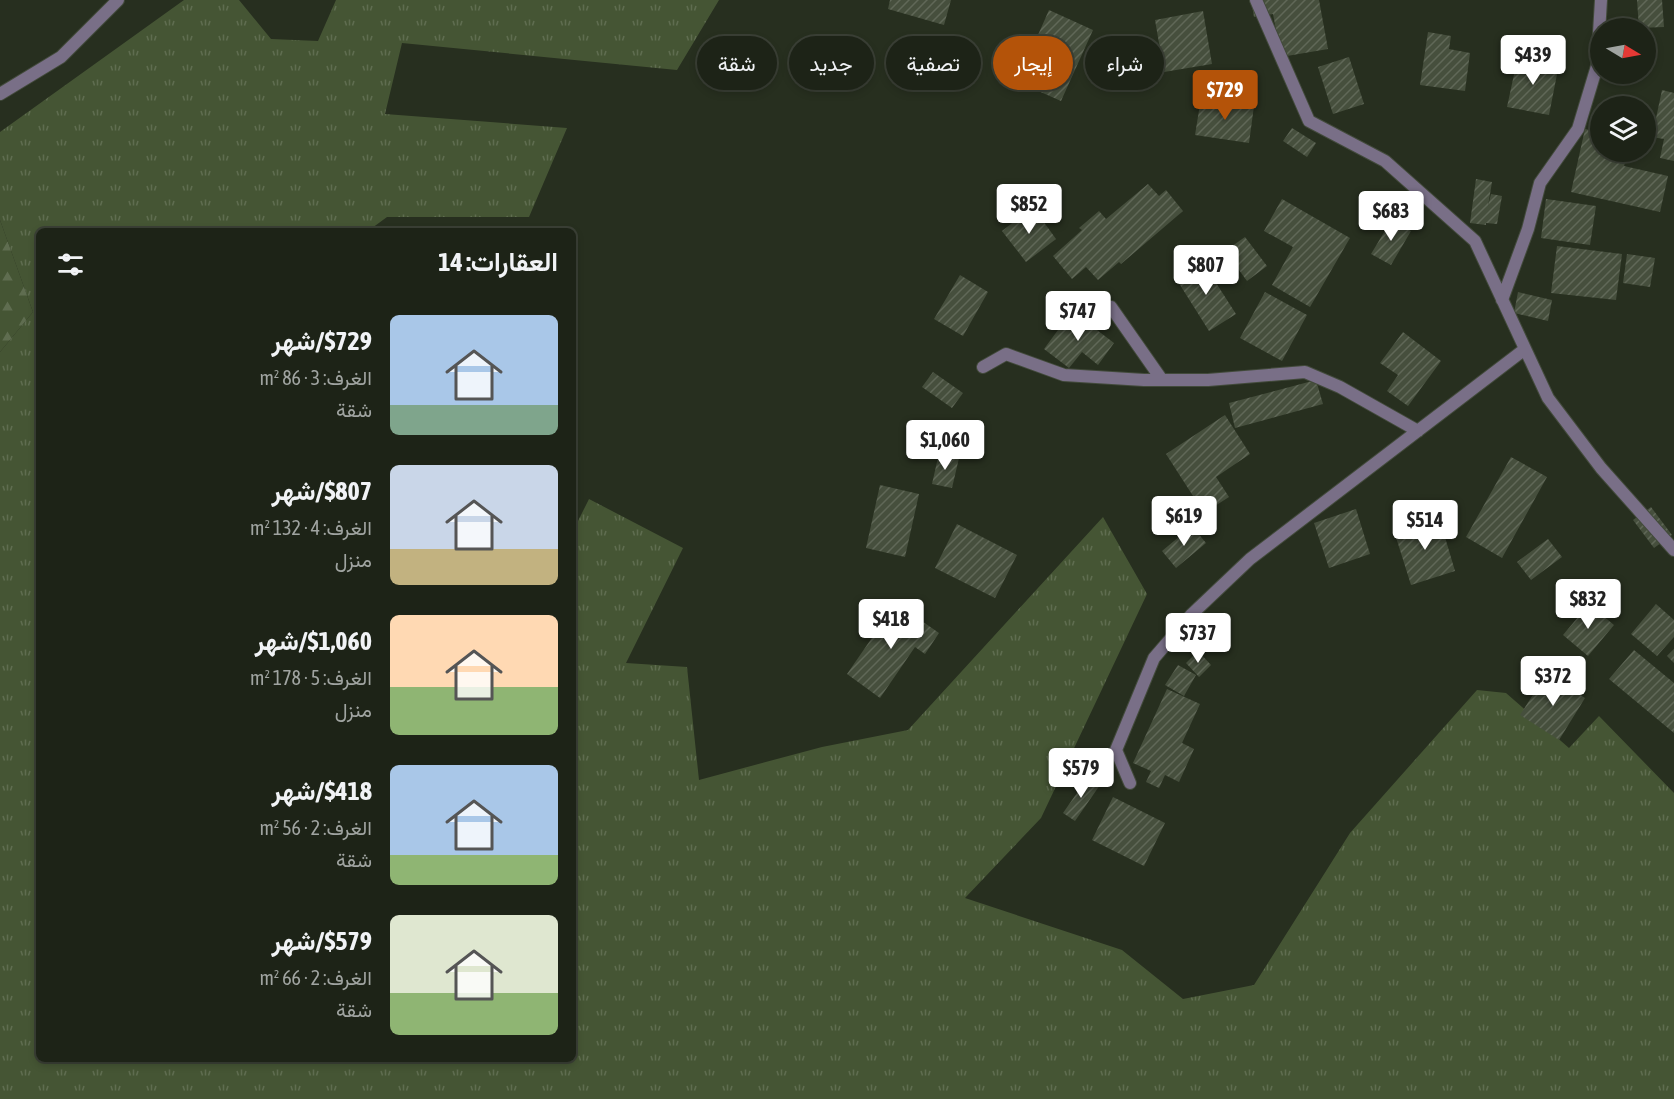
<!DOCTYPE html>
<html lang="ar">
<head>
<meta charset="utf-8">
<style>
  body { margin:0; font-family:"Asap Condensed",Vazirmatn,sans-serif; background:#252b20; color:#f1f3f6; direction:rtl; height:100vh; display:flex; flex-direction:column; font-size:22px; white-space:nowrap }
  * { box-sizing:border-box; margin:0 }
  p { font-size:20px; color:#a0a4a1 }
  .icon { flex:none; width:33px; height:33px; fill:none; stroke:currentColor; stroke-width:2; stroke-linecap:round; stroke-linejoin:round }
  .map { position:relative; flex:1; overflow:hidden; direction:ltr }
  .side { position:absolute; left:36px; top:228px; width:540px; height:834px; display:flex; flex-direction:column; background:#1d2317; border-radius:9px; box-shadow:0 3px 9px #0003,0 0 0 2px #3b4036; direction:rtl }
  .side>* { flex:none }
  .guide { position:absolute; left:594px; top:36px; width:570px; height:54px; direction:rtl; display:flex; gap:12px }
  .needle { width:39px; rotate:100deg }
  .fabs { position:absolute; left:1590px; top:18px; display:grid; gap:12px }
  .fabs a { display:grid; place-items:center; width:66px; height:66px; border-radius:50%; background:#1d2317; box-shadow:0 3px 9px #0003,0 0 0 2px #3b4036; font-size:30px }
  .price { position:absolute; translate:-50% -51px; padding:0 14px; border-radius:6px; background:#fff; color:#222; font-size:20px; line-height:39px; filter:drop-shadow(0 2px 3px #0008) }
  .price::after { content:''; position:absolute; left:50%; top:36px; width:18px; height:14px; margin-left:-9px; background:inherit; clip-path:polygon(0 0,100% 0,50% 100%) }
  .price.on { background:#b45309; color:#fff }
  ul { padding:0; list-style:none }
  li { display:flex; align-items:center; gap:18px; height:150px; padding:0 18px }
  li span { display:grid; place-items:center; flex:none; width:168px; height:120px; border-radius:9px; color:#555 }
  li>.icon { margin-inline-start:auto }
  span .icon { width:72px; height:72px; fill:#fffc; stroke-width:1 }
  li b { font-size:26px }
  h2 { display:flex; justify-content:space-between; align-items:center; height:72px; padding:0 18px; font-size:26px }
  .pill { padding:0 21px; border-radius:27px; background:#1d2317; box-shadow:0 3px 9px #0003,0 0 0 2px #3b4036; font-size:21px; line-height:54px }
  .pill.on { background:#b45309; color:#fff }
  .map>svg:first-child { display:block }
  .grass { fill:url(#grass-tufts) }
  .forest { fill:url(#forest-firs) }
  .building { fill:url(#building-hatch) }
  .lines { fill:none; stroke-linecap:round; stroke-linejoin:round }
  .minor-casing { stroke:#424a3b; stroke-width:14 }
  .minor { stroke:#796f87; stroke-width:12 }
</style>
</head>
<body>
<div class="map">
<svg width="1674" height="1099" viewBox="0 0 1674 1099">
  <defs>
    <pattern id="grass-tufts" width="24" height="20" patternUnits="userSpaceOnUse" patternTransform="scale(1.5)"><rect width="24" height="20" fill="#455534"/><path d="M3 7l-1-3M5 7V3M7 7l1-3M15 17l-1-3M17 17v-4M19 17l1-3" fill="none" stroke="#5f6d50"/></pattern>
    <pattern id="forest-firs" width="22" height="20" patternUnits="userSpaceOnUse" patternTransform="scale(1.5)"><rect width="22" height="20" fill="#455534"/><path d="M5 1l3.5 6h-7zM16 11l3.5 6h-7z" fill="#5f6d50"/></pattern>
    <pattern id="building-hatch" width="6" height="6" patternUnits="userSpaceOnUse" patternTransform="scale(1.5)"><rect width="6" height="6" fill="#464f3d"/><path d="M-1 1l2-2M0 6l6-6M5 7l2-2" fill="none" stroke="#606858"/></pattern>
  </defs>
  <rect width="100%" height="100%" fill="#272f1f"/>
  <path class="grass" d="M184 0H239L271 39 318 41 336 0H719L677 70 402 43 385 114 567 128 529 217H387L368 231H39V1059H573V531L589 499 683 548 626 663 687 667 699 780 822 747 908 730 1103 517 1147 594 1041 818 965 898 1122 950 1183 999 1254 985 1350 833 1477 690 1506 693 1569 748 1599 716 1674 793V1099H0V352L33 312 0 220V132Z"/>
  <path class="forest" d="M0 220 33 312 0 352Z"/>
  <path class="building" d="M890 0H951L944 25 888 9Z
    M1251 0H1319L1328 49 1281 57 1273 14 1254 17Z
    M1637 0H1662L1664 27 1639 28Z
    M1049 10 1093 30 1061 101 1036 90 1042 77 1023 69Z
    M1203 11 1212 64 1164 72 1155 20Z
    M1428 32 1451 36 1449 49 1470 53 1465 91 1420 85Z
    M1518 56 1559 64 1549 115 1507 107Z
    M1349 57 1364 104 1333 114 1318 67Z
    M1662 90 1674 93V161L1660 158 1664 139 1652 137Z
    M1201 98 1254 106 1249 143 1195 135Z
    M1292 128 1316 143 1307 157 1283 141Z
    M1585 129 1600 132V152H1628L1624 166 1668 176 1660 212 1571 192Z
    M1476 179 1492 182 1488 206 1491 194 1502 196 1497 224 1486 223V225L1470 223Z
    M1148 184 1159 196 1166 190 1183 211 1121 264 1119 262 1098 280 1086 267 1072 279 1053 256 1082 230 1079 228 1099 211 1106 219Z
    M1282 199 1350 238 1310 307 1272 285 1293 247 1264 231Z
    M1546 199 1596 206 1590 245 1541 238Z
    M1033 207 1056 239 1026 262 1002 231Z
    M1392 219 1411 231 1391 265 1371 254Z
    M1245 237 1267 266 1247 281 1225 251Z
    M1557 246 1622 254 1616 300 1551 293Z
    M1627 254 1655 258 1650 287 1623 283Z
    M1202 261 1236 314 1209 331 1175 277Z
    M960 275 988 292 963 336 934 319Z
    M1265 292 1307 315 1282 361 1240 338Z
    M1518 292 1552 300 1548 321 1514 313Z
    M1072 311 1114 343 1098 365 1082 352 1069 368 1044 349Z
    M1403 332 1441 361 1408 406 1387 391 1398 375 1380 363Z
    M933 372 963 393 952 408 922 387Z
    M1316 380 1323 404 1235 428 1229 403Z
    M1225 415 1250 454 1216 477 1229 497 1204 513 1166 454Z
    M939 453 959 458 952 488 932 484Z
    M1511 457 1547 477 1502 558 1466 537Z
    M880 485 919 494 905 557 866 548Z
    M1651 507 1672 535 1654 548 1633 520Z
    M1356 509 1370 554 1329 568 1314 523Z
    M1439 517 1455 571 1411 585 1394 531Z
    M957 524 1017 555 995 598 935 568Z
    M1192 526 1206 543 1176 568 1162 551Z
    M1548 539 1562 557 1531 580 1517 562Z
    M896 603 939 633 925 654 915 647 880 698 847 674Z
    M1589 604 1614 625 1588 656 1563 635Z
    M1656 604 1674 620V637L1657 656 1631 634Z
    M1674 649V663L1667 656Z
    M1634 650 1674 683V733L1609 679Z
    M1198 651 1211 665 1199 677 1186 663Z
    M1178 665 1196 675 1184 696 1165 685Z
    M1547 673 1585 698 1559 740 1520 715Z
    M1167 689 1200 704 1182 743 1194 749 1179 782 1165 775 1159 788 1146 782 1151 771 1133 763Z
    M1088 777 1100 785 1075 821 1063 813Z
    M1113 797 1165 823 1144 866 1092 840Z"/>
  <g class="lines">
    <g class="minor-casing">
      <path id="minor" d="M1256 0 1309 121 1385 161 1475 241 1548 398 1601 468 1674 550
        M0 94 61 57 118 0
        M1502 300 1528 229 1540 183 1578 129 1597 66 1601 0
        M1111 307 1162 380
        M983 367 1006 354 1064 375 1144 380H1208L1305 372 1340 387 1418 431
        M1130 783 1116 750 1154 658 1192 614 1250 559 1525 349"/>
    </g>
    <use href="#minor" class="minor"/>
  </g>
</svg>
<div class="fabs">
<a><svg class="needle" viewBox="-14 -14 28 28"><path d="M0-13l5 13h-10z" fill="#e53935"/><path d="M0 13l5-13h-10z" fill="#a0a4a1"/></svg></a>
<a><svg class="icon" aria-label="layers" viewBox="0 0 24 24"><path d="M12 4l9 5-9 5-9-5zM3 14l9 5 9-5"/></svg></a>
</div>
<b class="price" style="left:1533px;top:86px">$439</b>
<b class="price on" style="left:1225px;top:121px">$729</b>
<b class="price" style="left:1029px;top:235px">$852</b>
<b class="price" style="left:1391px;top:242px">$683</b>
<b class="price" style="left:1206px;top:296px">$807</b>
<b class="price" style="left:1078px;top:342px">$747</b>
<b class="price" style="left:945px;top:471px">$1,060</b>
<b class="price" style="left:1184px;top:547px">$619</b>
<b class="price" style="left:1425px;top:551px">$514</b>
<b class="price" style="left:1588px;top:630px">$832</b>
<b class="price" style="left:891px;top:650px">$418</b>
<b class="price" style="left:1198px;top:664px">$737</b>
<b class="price" style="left:1553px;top:707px">$372</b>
<b class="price" style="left:1081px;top:799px">$579</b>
<div class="guide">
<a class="pill">شراء</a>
<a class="pill on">إيجار</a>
<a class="pill">تصفية</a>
<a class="pill">جديد</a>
<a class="pill">شقة</a>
</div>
<section class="side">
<h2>العقارات: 14<svg class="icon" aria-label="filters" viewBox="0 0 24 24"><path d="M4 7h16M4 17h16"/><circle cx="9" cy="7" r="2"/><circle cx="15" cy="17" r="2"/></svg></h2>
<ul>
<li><span style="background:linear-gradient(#a9c7e8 75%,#7fa58c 0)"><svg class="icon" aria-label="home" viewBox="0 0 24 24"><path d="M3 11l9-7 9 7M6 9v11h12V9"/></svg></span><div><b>$729/شهر</b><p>الغرف: 3 · 86 m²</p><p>شقة</p></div></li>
<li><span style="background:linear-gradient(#c9d6e8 70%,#c2b280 0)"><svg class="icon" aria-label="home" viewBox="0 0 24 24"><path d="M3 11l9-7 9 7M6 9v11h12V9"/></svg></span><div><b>$807/شهر</b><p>الغرف: 4 · 132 m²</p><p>منزل</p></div></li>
<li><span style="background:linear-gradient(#ffd9b3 60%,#8fb573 0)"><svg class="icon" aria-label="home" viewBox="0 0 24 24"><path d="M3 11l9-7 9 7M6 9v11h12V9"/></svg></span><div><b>$1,060/شهر</b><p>الغرف: 5 · 178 m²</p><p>منزل</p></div></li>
<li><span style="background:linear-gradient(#a9c7e8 75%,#8fb573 0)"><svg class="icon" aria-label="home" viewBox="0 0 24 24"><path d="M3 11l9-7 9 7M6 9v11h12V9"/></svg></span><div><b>$418/شهر</b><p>الغرف: 2 · 56 m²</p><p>شقة</p></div></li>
<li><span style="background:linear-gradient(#dfe7d0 65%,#8fb573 0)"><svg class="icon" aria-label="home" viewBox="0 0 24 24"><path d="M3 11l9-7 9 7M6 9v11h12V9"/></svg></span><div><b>$579/شهر</b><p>الغرف: 2 · 66 m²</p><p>شقة</p></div></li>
</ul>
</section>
</div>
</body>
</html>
